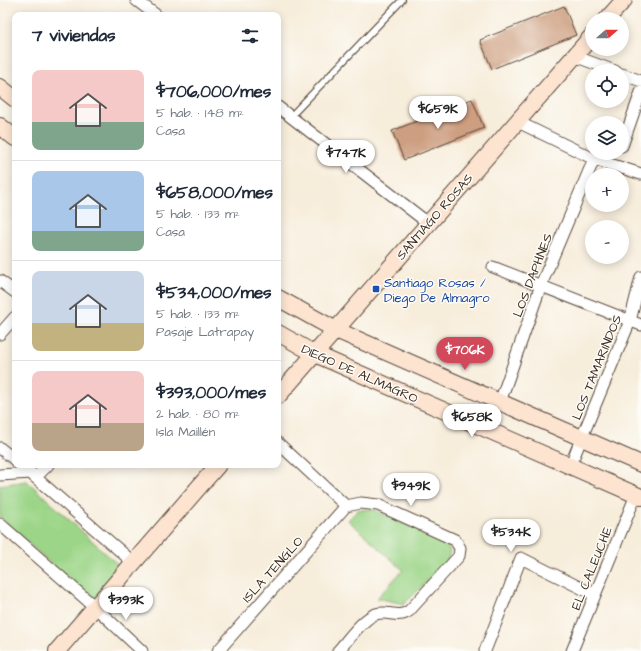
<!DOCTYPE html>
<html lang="es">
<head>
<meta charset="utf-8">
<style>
  body { margin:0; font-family:"Architects Daughter",sans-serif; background:#f6f6f7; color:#1f2937; height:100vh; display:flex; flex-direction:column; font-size:15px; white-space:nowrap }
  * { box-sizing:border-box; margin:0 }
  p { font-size:13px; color:#747a83 }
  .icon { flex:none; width:22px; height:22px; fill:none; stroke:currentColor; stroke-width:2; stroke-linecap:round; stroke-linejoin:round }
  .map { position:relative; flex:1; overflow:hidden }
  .panel { position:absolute; left:12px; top:12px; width:269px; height:456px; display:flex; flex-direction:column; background:#fff; border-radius:8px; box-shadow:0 2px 10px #0003 }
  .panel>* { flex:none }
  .needle { width:26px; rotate:69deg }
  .fabs { position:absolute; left:585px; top:12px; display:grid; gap:8px }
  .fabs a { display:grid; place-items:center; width:44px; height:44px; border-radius:50%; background:#fff; box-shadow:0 2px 10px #0003; font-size:20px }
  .price { position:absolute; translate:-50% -34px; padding:0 9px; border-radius:14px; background:#fff; color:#222; font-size:13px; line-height:26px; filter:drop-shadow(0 1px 2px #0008) }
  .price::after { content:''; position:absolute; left:50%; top:24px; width:12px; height:9px; margin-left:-6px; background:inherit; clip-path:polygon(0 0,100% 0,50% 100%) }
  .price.selected { background:#d1495b; color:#fff }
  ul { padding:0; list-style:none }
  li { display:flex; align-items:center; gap:12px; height:100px; padding:0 20px }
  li+li { border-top:1px solid #e0e1e3 }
  li span { display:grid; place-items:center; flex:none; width:112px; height:80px; border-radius:8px; color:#555 }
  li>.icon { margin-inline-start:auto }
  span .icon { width:48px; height:48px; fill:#fffc; stroke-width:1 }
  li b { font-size:17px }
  h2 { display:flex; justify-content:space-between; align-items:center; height:48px; padding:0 20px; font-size:17px }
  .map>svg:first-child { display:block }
  .green { fill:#9cd588; stroke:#6c8053 }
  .building { fill:#cd9e80 }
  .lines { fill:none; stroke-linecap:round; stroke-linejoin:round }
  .lane-casing { stroke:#57473a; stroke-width:8 }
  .street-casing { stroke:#57473a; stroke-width:13 }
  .secondary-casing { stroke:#57473a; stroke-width:18 }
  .lane { stroke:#fff; stroke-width:5.5 }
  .street { stroke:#fff; stroke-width:11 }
  .secondary { stroke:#fde4d1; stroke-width:16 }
  .transit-dot { fill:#1a4fb4; stroke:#fdfcf7; stroke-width:1.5 }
  .labels { text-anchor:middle; stroke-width:3; stroke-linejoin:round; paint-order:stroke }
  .street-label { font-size:13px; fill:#3b2a1e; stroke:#fdfcf7 }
  .transit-label { font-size:13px; fill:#164399; stroke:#fdfcf7; text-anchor:start }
</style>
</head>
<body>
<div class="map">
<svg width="641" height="651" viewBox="0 0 641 651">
  <rect width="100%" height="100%" fill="#fdfcf7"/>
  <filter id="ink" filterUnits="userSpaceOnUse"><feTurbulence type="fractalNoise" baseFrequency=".025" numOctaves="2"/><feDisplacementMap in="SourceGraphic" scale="8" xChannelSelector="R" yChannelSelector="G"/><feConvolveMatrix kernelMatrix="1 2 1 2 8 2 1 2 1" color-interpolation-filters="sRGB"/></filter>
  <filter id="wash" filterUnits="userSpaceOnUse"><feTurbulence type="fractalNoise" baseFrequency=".012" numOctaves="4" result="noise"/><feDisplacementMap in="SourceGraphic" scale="16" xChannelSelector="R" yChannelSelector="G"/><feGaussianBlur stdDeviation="0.9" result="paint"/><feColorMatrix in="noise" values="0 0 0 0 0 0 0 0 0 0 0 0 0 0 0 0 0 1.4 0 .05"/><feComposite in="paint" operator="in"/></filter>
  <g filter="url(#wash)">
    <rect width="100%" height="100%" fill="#f7eddb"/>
    <path class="green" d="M27 481 126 572 96 605 0 517V485Z
      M373 509 446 543 450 551 447 562 404 604 377 598 403 570 348 520 358 510Z"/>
    <g id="blocks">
      <path class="building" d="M564 6 576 35 492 69 480 40Z
        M472 99 484 128 404 160 392 131Z"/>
    </g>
  </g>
  <g filter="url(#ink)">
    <use href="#blocks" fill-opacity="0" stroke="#57473a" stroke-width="1"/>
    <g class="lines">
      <g class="lane-casing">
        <path id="lane" d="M291 116 402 0"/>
      </g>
      <g class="street-casing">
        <path id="street" d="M136 0 156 15
          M574 56 615 71
          M622 74 641 81
          M278 107 428 223
          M516 121 594 159 641 174
          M622 146 641 92
          M493 267 641 325
          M0 281 15 292
          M0 334 15 317
          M500 402 541 285 594 159
          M278 443 346 506
          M0 448 15 460
          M21 465 134 563
          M570 466 630 321 641 277
          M0 475 31 473
          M36 477 48 465
          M0 524 95 607 142 651
          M218 651 346 506 361 503 378 505 455 540 460 548 459 556 409 611C398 619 388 610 376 614 363 618 347 641 338 651
          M485 651 521 558 595 595
          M572 651 636 495"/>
      </g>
      <g class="secondary-casing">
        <path id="secondary" d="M607 19 624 0
          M0 87 15 99
          M0 126 15 138
          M278 298 336 330 641 464
          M278 333 315 354 641 497
          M278 396 592 36
          M57 651 218 465"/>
      </g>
      <use href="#lane" class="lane"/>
      <use href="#street" class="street"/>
      <use href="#secondary" class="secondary"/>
    </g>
  </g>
  <rect class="transit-dot" x="372" y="285" width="8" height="8" rx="2"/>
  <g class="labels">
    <g class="street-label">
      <text transform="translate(434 216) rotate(-49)" y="5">SANTIAGO ROSAS</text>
      <text transform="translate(532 275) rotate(-69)" y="5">LOS DAPHNES</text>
      <text transform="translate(596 367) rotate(-68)" y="5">LOS TAMARINDOS</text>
      <text transform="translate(360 373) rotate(24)" y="5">DIEGO DE ALMAGRO</text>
      <text transform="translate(591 568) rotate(-68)" y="5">EL CALEUCHE</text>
      <text transform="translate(272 569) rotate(-48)" y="5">ISLA TENGLO</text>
    </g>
    <g class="transit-label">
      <text x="384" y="287">Santiago Rosas /<tspan x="384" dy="15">Diego De Almagro</tspan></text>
    </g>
  </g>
</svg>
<div class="fabs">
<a><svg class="needle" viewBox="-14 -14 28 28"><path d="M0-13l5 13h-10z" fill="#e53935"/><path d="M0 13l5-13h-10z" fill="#747a83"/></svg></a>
<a><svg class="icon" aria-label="locate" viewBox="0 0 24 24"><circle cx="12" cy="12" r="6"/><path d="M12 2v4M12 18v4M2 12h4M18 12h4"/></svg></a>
<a><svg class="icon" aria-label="layers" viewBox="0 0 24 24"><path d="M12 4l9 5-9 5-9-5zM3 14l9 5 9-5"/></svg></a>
<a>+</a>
<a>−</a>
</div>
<b class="price" style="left:438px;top:130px">$659K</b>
<b class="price" style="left:346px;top:174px">$747K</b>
<b class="price selected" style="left:465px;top:371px">$706K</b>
<b class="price" style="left:472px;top:438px">$658K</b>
<b class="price" style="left:411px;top:507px">$949K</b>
<b class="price" style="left:511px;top:553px">$534K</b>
<b class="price" style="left:126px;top:621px">$393K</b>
<section class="panel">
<h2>7 viviendas<svg class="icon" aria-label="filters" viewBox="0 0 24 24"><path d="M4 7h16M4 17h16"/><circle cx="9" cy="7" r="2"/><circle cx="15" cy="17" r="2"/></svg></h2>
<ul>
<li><span style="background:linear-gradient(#f6c9c9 65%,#7fa58c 0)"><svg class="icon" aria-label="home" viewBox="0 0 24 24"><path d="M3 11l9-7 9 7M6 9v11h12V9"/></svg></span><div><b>$706,000/mes</b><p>5 hab. · 148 m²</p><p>Casa</p></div></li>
<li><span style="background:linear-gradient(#a9c7e8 75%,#7fa58c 0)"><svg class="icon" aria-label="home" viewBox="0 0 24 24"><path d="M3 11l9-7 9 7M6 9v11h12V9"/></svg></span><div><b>$658,000/mes</b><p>5 hab. · 133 m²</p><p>Casa</p></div></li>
<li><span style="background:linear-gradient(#c9d6e8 65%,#c2b280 0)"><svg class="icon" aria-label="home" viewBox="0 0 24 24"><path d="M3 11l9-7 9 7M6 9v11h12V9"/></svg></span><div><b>$534,000/mes</b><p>5 hab. · 133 m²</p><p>Pasaje Latrapay</p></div></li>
<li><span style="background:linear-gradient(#f6c9c9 65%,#b9a48a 0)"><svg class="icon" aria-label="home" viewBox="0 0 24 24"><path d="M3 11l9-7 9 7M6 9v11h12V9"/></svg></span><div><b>$393,000/mes</b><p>2 hab. · 80 m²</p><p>Isla Maillén</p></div></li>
</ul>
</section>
</div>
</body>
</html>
